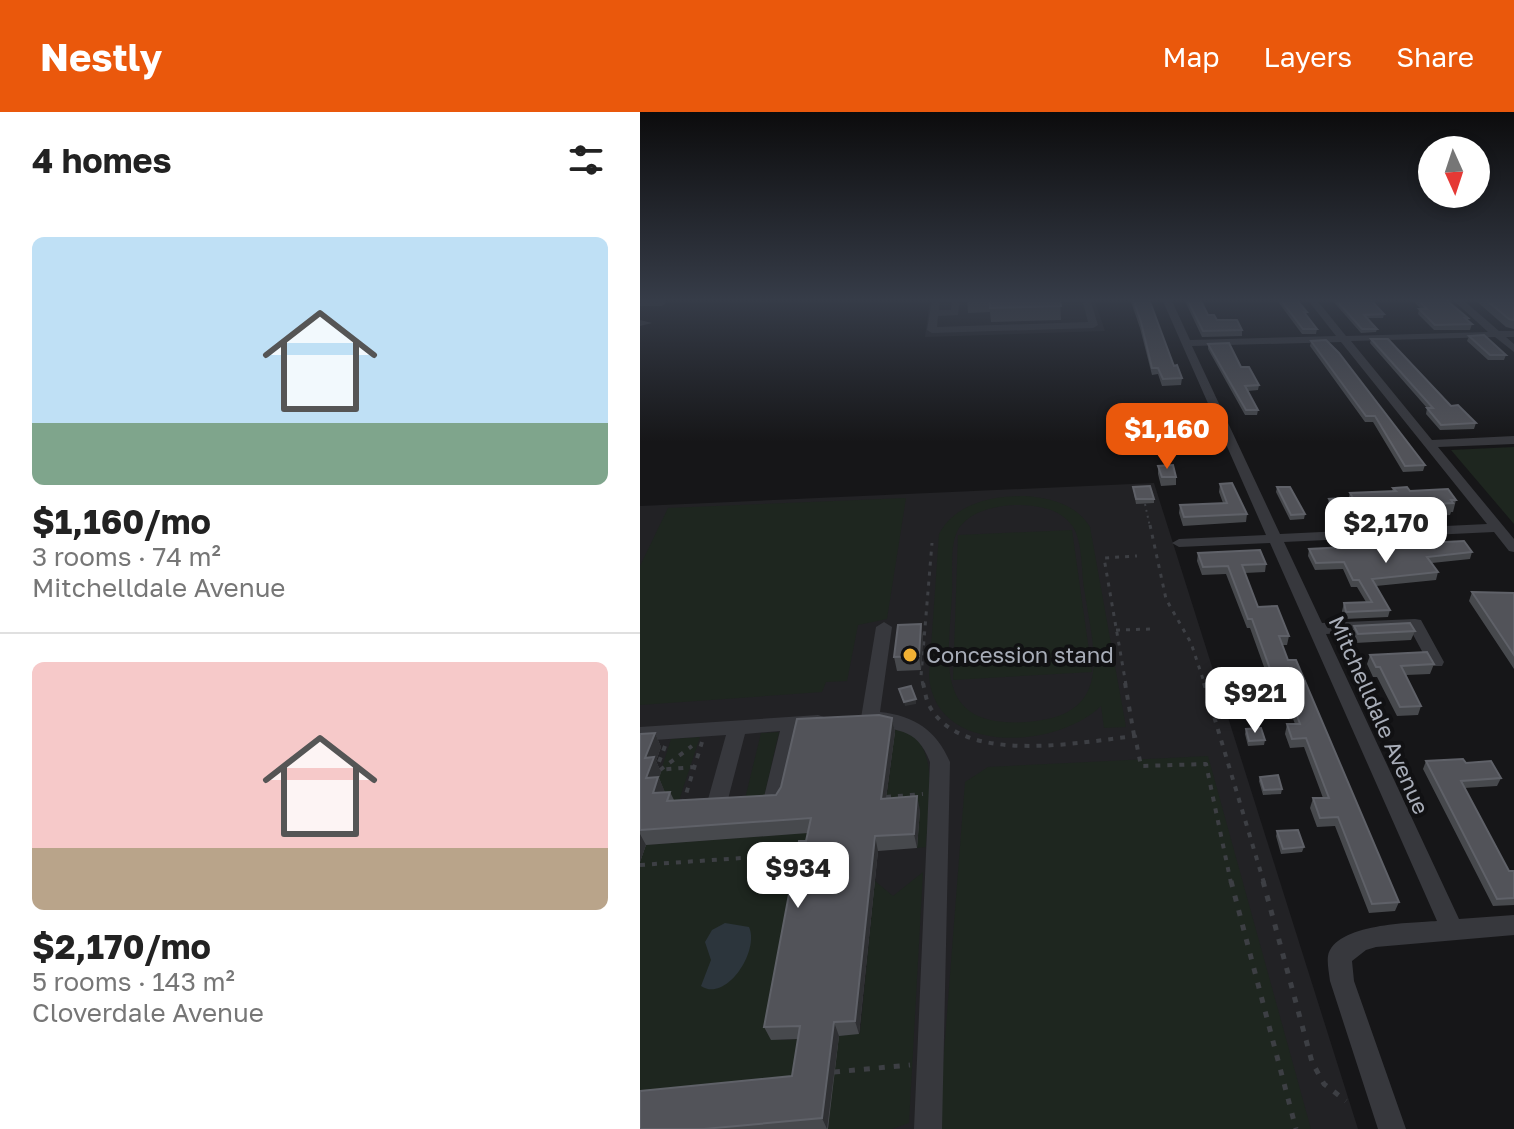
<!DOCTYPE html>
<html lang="en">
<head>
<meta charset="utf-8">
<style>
  body { margin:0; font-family:"Golos Text",sans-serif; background:#f6f6f6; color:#222; height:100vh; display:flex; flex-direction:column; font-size:30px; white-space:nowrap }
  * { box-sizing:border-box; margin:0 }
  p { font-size:26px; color:#767676 }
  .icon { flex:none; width:44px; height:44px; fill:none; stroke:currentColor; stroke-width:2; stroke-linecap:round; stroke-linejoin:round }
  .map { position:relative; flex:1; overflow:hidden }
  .sheet { display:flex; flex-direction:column; background:#fff; width:640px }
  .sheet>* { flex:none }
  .needle { width:52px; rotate:177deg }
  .fabs { position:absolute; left:778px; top:24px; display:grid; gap:16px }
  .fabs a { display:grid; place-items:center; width:72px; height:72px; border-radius:50%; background:#fff; box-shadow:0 4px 12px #0003; font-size:40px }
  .price { position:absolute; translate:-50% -68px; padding:0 18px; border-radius:16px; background:#fff; color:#222; font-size:26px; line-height:52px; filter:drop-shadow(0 2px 4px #0008) }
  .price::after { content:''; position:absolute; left:50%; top:48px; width:24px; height:18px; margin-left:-12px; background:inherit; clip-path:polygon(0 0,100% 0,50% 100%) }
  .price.active { background:#ea580c; color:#fff }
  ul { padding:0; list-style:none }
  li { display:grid; align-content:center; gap:16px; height:424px; padding:0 32px }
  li+li { border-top:2px solid #e0e0e0 }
  li span { display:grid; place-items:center; height:248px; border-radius:12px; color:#555 }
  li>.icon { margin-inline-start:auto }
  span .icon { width:144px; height:144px; fill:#fffc; stroke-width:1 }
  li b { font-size:34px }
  h2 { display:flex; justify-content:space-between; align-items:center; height:96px; padding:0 32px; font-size:34px }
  header { display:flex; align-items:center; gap:48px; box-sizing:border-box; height:112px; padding:0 40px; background:#ea580c; color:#fff }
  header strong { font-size:38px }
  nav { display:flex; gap:44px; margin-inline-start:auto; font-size:28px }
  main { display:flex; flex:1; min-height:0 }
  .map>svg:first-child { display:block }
  .built { fill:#222225 }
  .green { fill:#1e261f; fill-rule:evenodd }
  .water { fill:#2c353c }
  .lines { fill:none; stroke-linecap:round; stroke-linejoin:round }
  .path-far3 { stroke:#3d3f44; stroke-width:2; stroke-dasharray:2 4; stroke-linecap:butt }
  .path-far2 { stroke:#3d3f44; stroke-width:3; stroke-dasharray:4 6; stroke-linecap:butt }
  .path-far1 { stroke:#3d3f44; stroke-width:4; stroke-dasharray:5 7; stroke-linecap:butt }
  .path { stroke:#3d3f44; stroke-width:5; stroke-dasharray:6 9; stroke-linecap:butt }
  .minor { fill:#37383d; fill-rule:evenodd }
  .wall { fill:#47494d }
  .shaded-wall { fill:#2f3033 }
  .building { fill:#525359; stroke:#5f6168; stroke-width:2 }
  .poi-dot { fill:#f2b134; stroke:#111113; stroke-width:3 }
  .labels { text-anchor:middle; stroke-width:8; stroke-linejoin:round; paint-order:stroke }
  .poi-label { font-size:22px; fill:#a8adb8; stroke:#111113; text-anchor:start }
  .street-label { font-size:22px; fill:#a8adb8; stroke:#111113 }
</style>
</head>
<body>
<header>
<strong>Nestly</strong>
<nav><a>Map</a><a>Layers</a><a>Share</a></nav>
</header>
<main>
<section class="sheet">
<h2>4 homes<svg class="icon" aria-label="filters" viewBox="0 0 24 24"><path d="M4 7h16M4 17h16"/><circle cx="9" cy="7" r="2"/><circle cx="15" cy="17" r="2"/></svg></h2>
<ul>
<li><span style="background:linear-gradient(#bfe0f5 75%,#7fa58c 0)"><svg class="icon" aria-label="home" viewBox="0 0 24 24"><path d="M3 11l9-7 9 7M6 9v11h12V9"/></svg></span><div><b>$1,160/mo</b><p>3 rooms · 74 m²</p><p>Mitchelldale Avenue</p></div></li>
<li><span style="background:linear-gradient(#f6c9c9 75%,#b9a48a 0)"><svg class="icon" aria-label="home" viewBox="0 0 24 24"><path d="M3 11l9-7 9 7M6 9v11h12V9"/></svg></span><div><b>$2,170/mo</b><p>5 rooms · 143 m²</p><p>Cloverdale Avenue</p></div></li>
</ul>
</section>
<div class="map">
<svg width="874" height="1017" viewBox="0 0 874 1017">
  <rect width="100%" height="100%" fill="#161618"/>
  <path class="built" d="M290 187H454L465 219 285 225Z
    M514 371 718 1017H0V394Z"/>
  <path class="green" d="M874 335V412L811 338Z
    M385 384C410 386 436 392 450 415L486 615 464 616 461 594C416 638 293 644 289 563L299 422C315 391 353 384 385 384ZM374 393C393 393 417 395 430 411 443 425 441 457 444 476 453 537 477 604 387 610 291 617 309 547 312 482 313 463 309 431 319 416 331 399 355 394 374 393Z
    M266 386 247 507 218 513 207 569 186 570 182 580 0 593V454L28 396Z
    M432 418 452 560 313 568 318 423Z
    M255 618C305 621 287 702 286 735L277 736 279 698 245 699Z
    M139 620 122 694 103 695 121 621Z
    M60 625 37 695 14 680 31 627Z
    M568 644 671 1017H298L325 670 348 655Z
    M176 720 138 928 166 927 159 977 0 992V750L6 733Z
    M283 760 269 1011 252 1017H188L198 924 220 921 235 769 253 784Z"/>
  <path class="water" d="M85 811 109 815C120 839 86 891 61 874L71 848 65 830 72 818Z"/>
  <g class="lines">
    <path class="path-far3" d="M505 392 510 415"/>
    <path class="path-far2" d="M510 413 526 487 551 531 565 573
      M476 518 514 517
      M283 573 281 564 292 431
      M486 573 464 446 497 444"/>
    <path class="path-far1" d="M283 571C285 579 286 589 290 595 323 654 441 630 495 624L501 654 566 652 591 771
      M485 571 494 623
      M564 571 624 771
      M25 634 16 658 55 655
      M20 658 52 634
      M246 685 283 682
      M43 692 62 630
      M0 753 160 742"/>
    <path class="path" d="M591 769 656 1017
      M623 769 672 950 684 972 706 989
      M194 960 270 953"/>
    <path class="minor" d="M292 187H300L299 198H311L312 187H320L318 203 298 204 297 215 448 210 442 187H450L458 213 453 216 292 221 287 218Z
      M522 187H531L550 228 696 224 667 187H676L706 224 848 220 812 187H822L859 219H874V225H866L874 232V240L855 225 711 229 792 328 874 324V332L798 335 874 427V440L869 439 854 420 644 430 682 511 775 507 781 508 804 550 802 554H790L770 517 686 522 819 807 874 803V823L736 835 726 838 712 849 714 869 766 1017H738L690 869C689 861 687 851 688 844 695 811 772 811 797 809L630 431 539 435 532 431 539 427 626 423ZM701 230 847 412 640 422 552 234Z
      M0 188H22L26 191 22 194H0Z
      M0 208 12 211 0 214Z
      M244 510 252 515 240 600C275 604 296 618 310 650L302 1017H274L290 650C276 613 255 620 224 611L221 606 236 515Z
      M178 603 184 605 187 610 184 615 159 618 143 689 140 695 133 697 126 695 123 689 140 619 105 622 87 691 84 697 77 699 70 697 67 691 86 623 0 629V615Z"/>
  </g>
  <path class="wall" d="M327 187H420L421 208 351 210 350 200 328 201Z
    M490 187H509L534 254 542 266 541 273 522 274 518 262 512 263 500 216Z
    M544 187H560L568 203 602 218V224L562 225Z
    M636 187H656L667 200 666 203 677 217 676 222H662Z
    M691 187H730L744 202 743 206H728L737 217 736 220 721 221Z
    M771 187H805L828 206 827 209 832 212 830 218H794L778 202 779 197H781Z
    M834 187H873L874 188V217L866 215Z
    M829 224 866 243 864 248H848L827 229Z
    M731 227 811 294 836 311 834 317 800 318 786 302 787 296 730 231Z
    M671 229 785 353 783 359 763 360 733 310H725L670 234Z
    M568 232 601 255 619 273 618 278 608 279 618 298 617 303H605L568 237Z
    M545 311 566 328 565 335H549L544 318Z
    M518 354 536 365V373L521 374 518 362Z
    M580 372 607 402 606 410 543 414 539 401 540 393 583 391 579 380Z
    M493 375 514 387V391L496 392Z
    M637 375 665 402 664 407 650 408 636 380Z
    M753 376 816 388 813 400H811L810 403 769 405 767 402 714 405 710 398 708 407H694L687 396 689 387 707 392 710 381 752 379Z
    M669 437 832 440 830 447 792 451 798 460 796 468 736 474 750 498 748 505 704 507 702 499 704 491 726 490 717 475H711L703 457 675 458 668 444Z
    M558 441 626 452 625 460 605 461 618 495 649 524 647 533H642L648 548 759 790 755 799 729 801 695 714 677 715 670 696 673 686H683L664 635 650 636 645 622 647 612H655L647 591H611L607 576 608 567 628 566 610 516H607L586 462 562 463 557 449Z
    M832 480 874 481V557L829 489Z
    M281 512 283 526 281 558 257 559 254 545Z
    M714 514 775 519 771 528 715 531 712 523Z
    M730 543 794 552 790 562 766 563 781 594 778 603 757 604 737 565H733L727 552Z
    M252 606 255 620 246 686 280 698 277 736 238 739 219 922 199 924 188 1017H0L152 964 158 927 131 928 124 915 168 721 6 733 0 750V622L15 621 21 635 16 649 21 660 19 666 25 681 30 680 34 688 136 683Z
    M606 617 625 628 624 633 608 634 605 622Z
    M786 649 826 651 861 666 857 674 824 676 869 759H874V793L853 794 783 657Z
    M620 665 642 677 641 682 623 683 619 669Z
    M637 719 664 735 662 740 641 742 636 724Z"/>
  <path class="shaded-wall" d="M281 512 283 526 281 558 279 544Z
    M276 587V592L265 594 264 590Z
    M252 606 255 620 244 701 241 687Z
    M15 621 21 635 16 649 21 660 19 666 25 680 20 696 6 666 5 646Z
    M277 684 280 698 277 736 274 722Z
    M0 722 6 733 0 750Z
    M235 724 238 739 219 922 215 909Z
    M194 910 199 924 187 1017 182 1006Z"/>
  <path class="building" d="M350 187H420L421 194 350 196Z
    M493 187H509L534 254 537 253 542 266 523 267 518 256H512L501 210Z
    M547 187H560L568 203H574L577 208H597L602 218 563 219Z
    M640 187H656L667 200H664L677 217H663Z
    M695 187H730L744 202 724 203 737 217H722Z
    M777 187H805L828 206H825L832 212 795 213 779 197H787Z
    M845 187H873L874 188V208L869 207Z
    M844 223 866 243H850L829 224Z
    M731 227H748L811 294 818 293 836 311 801 313 787 296H793Z
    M686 228 699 241 785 353 765 354 735 304H726L671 229Z
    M589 231 601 255H609L619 273 605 274 618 298H606L568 232Z
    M545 311H559L566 328H550Z
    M533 353 536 365H522L518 354Z
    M592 371 607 402 544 405 540 393 587 391 580 372Z
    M510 374 514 387H496L493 375Z
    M637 375H650L665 402 651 403Z
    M767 375 770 379 808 377 816 388H811L813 391 772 393 770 391 717 393 710 381 756 379 753 376Z
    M703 386 710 398 696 399 689 387Z
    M824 429 832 440 787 445 798 460 732 467 750 498 706 500 704 491 732 490 719 468H713L704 450 676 451 669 437Z
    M620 438 626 452 602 453 618 495 637 494 649 524H639L648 548H656L759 790 732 792 698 705 680 706 673 686H689L666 626 652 627 647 612H660L649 581 613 582 608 567 633 565 612 507H608L588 454 563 455 558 441Z
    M832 480 874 481V543Z
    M770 511 775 519 718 522 714 514Z
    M281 512 279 544 254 545 258 513Z
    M787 540 794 552 761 554 781 594 760 595 740 555H736L730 543Z
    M271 574 276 587 264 590 259 577Z
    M239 603 252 606 241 687 277 684 274 722 235 724 215 909 194 910 182 1006 64 1017H0V979L152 964 160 914 124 915 159 729H166L171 706 0 718V622L15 621 5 646 14 645 6 666 18 665 13 681 30 680 27 689 136 683 141 675 157 607Z
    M621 616 625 628 609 629 606 617Z
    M823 647 826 651 851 649 861 666 821 669 869 759H874V786L857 787 786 649Z
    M638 663 642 677 624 678 620 665Z
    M658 718 664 735 643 737 637 719Z"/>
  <linearGradient id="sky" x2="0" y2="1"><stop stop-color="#0c0c0d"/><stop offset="0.57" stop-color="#363c48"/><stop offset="1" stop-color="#363c48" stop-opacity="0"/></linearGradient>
  <rect width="874" height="330" fill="url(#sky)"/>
  <circle class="poi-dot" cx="270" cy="543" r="8"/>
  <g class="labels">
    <g class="poi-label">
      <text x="286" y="551">Concession stand</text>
    </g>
    <g class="street-label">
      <text transform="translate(739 603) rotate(66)" y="8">Mitchelldale Avenue</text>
    </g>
  </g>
</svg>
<div class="fabs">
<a><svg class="needle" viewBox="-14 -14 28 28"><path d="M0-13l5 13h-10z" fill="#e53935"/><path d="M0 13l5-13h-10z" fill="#767676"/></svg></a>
</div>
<b class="price active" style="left:527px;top:359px">$1,160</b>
<b class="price" style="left:746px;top:453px">$2,170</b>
<b class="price" style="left:615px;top:623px">$921</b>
<b class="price" style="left:158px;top:798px">$934</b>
</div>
</main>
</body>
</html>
